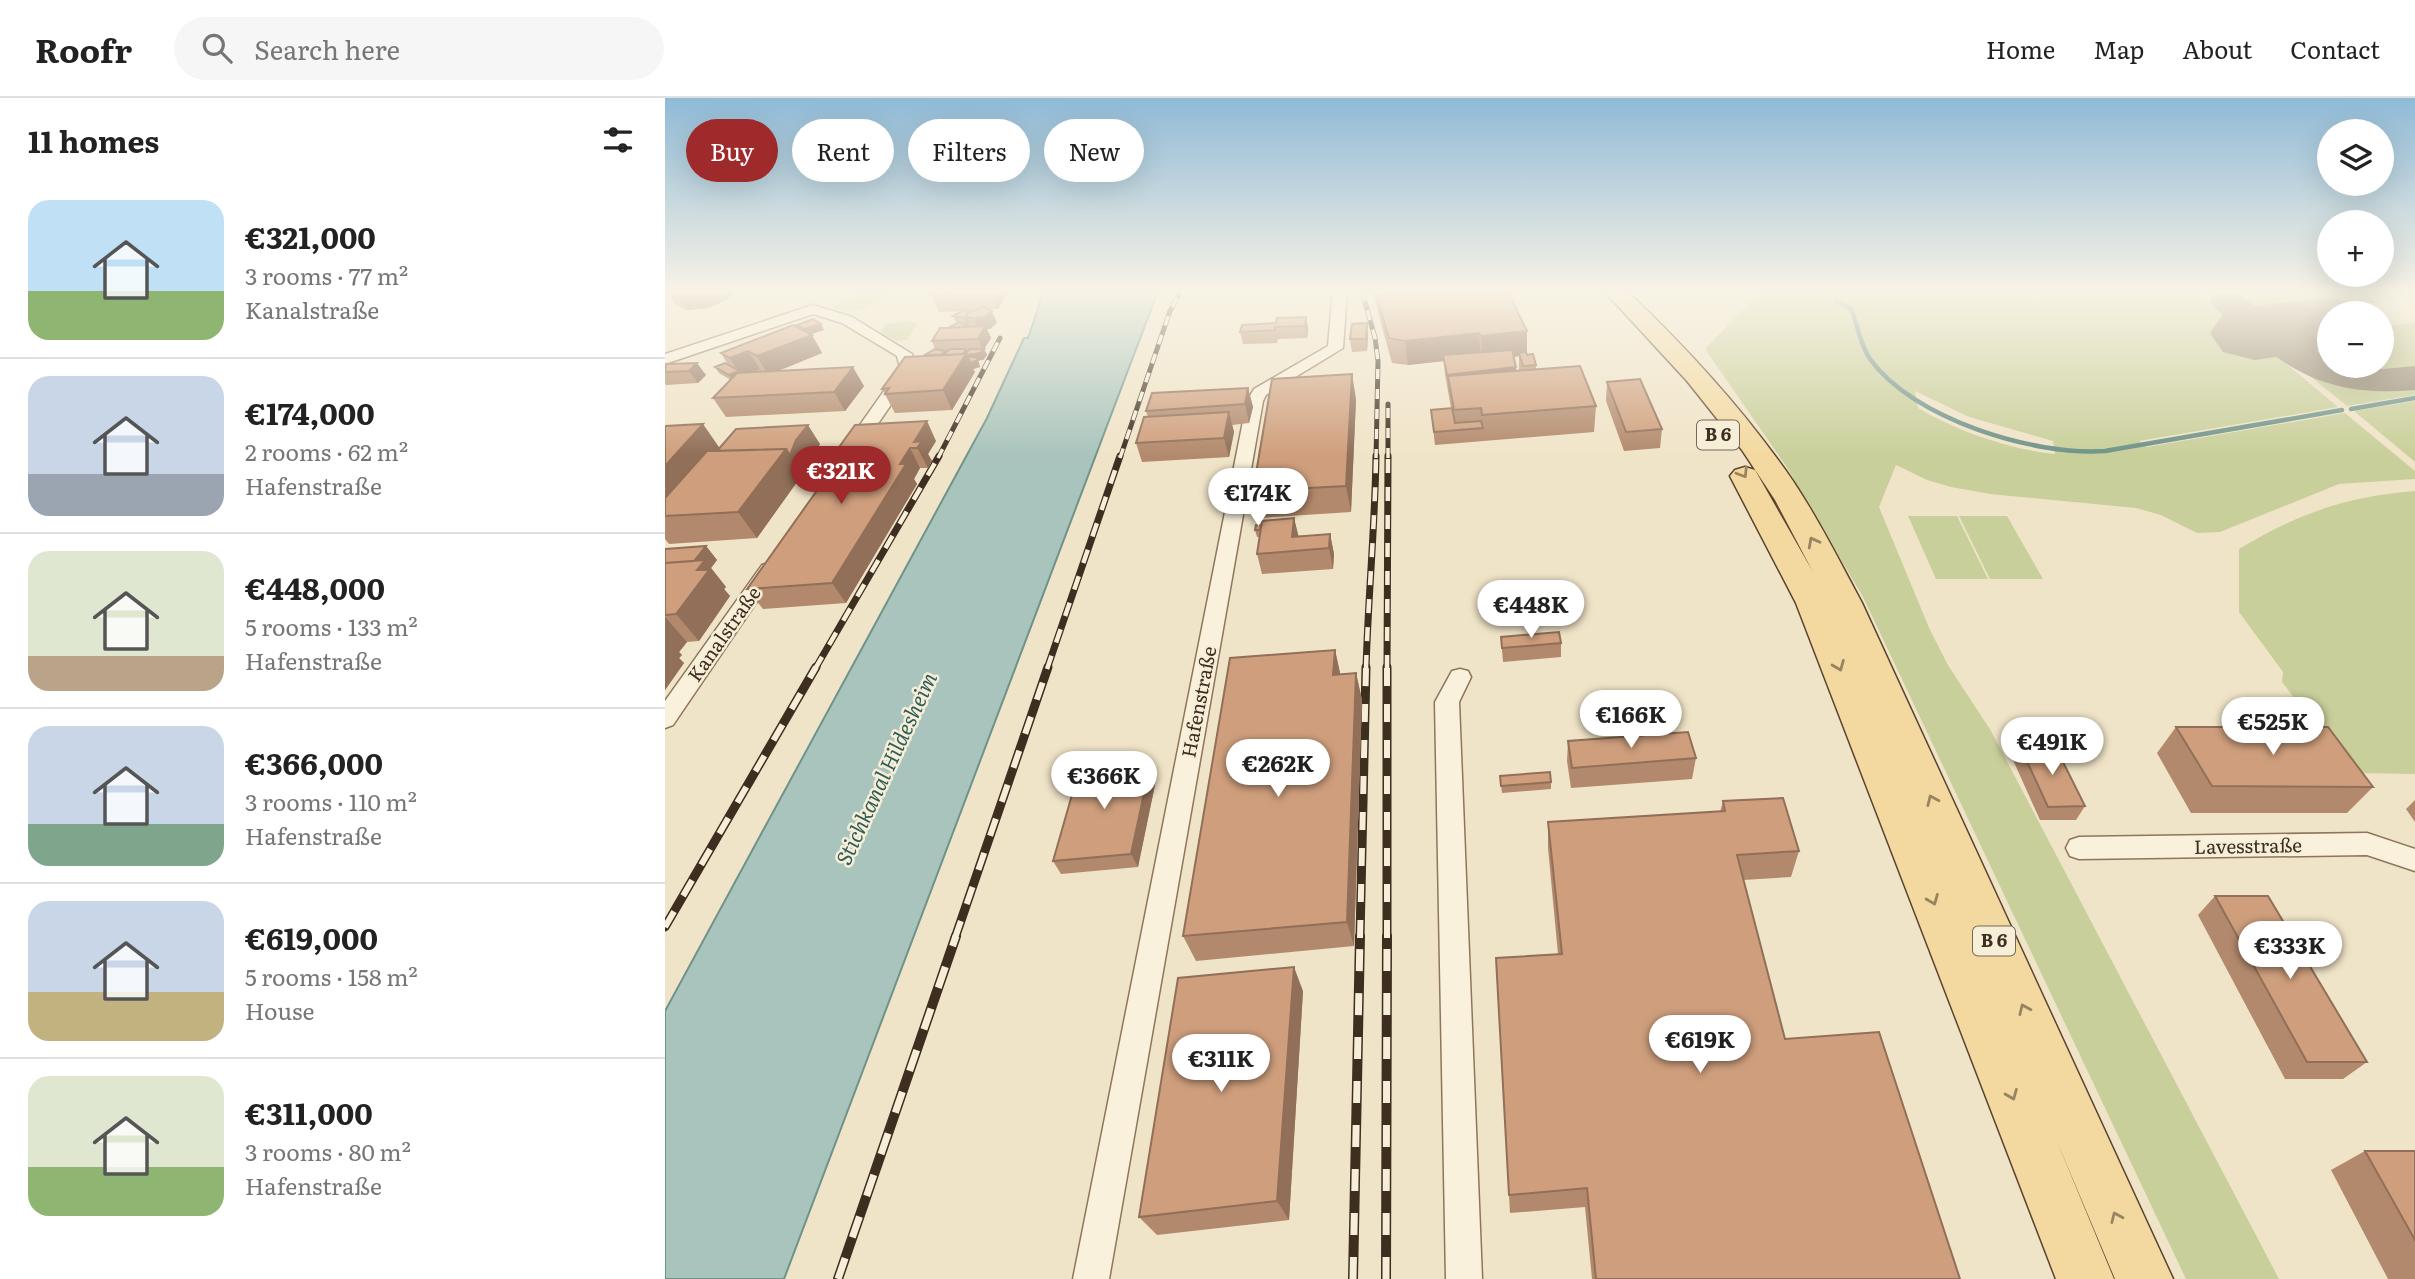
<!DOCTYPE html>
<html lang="en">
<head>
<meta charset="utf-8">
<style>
  body { margin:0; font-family:Literata,serif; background:#f6f6f6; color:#222; height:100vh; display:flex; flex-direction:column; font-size:26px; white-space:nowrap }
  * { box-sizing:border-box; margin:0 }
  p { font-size:23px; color:#767676 }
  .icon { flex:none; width:38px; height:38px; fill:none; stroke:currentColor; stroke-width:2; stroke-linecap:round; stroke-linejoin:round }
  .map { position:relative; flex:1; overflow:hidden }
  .sheet { display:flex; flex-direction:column; background:#fff; width:665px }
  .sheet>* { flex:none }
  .hud { position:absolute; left:21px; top:21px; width:665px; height:63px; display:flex; gap:14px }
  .controls { position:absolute; left:1652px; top:21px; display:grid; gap:14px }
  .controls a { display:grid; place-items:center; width:77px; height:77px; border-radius:50%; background:#fff; box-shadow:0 7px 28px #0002; font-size:35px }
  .price { position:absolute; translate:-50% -60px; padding:0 16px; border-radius:24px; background:#fff; color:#222; font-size:23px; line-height:46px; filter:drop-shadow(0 2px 4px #0008) }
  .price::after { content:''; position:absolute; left:50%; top:42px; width:21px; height:16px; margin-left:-10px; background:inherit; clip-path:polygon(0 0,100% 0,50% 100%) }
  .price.current { background:#9e2a2b; color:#fff }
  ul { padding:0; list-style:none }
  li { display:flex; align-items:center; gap:21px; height:175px; padding:0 28px }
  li+li { border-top:2px solid #e0e0e0 }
  li span { display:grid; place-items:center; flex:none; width:196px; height:140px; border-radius:21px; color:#555 }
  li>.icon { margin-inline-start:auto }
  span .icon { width:84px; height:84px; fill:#fffc; stroke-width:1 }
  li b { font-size:30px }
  h2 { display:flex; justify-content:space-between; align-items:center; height:84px; padding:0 28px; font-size:30px }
  .chip { padding:0 24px; border-radius:32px; background:#fff; box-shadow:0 7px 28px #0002; font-size:24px; line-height:63px }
  .chip.current { background:#9e2a2b; color:#fff }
  header { display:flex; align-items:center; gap:42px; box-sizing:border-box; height:98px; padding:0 35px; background:#fff; border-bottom:2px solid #e0e0e0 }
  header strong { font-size:33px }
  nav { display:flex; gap:38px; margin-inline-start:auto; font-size:24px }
  .search { width:490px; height:63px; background:#f6f6f6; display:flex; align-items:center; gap:18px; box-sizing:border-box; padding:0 24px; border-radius:38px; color:#767676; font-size:26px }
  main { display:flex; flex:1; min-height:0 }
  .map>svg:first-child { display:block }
  .farmland { fill:#e6deb5 }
  .green { fill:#c9cf9b; fill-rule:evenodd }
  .water { fill:#a9c4bc; stroke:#6f938a; stroke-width:2 }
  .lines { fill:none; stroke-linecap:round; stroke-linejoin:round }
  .stream { stroke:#6f938a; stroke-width:4.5 }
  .taxiway { fill:#968974; fill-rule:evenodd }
  .runway { fill:#968974; fill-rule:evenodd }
  .minor-casing { stroke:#8d765c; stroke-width:3 }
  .primary-casing { stroke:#5b4430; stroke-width:3 }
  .minor { fill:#faf1dc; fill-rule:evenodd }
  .primary { fill:#f3d9a0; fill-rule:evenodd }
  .rail-far3-casing { stroke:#3d2e20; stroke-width:5 }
  .rail-far2-casing { stroke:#3d2e20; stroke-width:7 }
  .rail-far1-casing { stroke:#3d2e20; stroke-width:9 }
  .rail-casing { stroke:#3d2e20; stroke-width:10 }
  .rail-far3 { stroke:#f7eed8; stroke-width:3.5; stroke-dasharray:10; stroke-linecap:butt }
  .rail-far2 { stroke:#f7eed8; stroke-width:4.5; stroke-dasharray:14; stroke-linecap:butt }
  .rail-far1 { stroke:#f7eed8; stroke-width:6; stroke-dasharray:18; stroke-linecap:butt }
  .rail { stroke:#f7eed8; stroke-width:7; stroke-dasharray:22; stroke-linecap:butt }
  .wall { fill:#b2896c; fill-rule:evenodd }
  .shaded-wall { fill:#916f58 }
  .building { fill:#cf9f7d; stroke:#916f58; stroke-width:2 }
  .oneway { stroke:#988460 }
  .labels { text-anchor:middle; stroke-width:5; stroke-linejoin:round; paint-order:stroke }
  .shield { fill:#f7eed8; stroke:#756857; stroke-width:2 }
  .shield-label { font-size:18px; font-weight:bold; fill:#3d2e20 }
  .street-label { font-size:19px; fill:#3d2e20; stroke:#f7eed8 }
  .water-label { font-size:21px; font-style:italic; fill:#2f5d5a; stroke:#f7eed8 }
</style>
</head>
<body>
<header>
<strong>Roofr</strong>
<div class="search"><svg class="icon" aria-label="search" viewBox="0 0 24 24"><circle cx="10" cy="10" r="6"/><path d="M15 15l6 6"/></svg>Search here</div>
<nav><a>Home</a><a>Map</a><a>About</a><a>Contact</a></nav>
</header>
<main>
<section class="sheet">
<h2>11 homes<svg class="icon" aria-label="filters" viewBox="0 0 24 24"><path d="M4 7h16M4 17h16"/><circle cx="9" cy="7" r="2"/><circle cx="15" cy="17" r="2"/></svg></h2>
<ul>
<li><span style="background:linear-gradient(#bfe0f5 65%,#8fb573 0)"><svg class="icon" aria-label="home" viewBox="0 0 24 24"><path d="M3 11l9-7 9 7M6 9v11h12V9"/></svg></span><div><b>€321,000</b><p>3 rooms · 77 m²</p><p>Kanalstraße</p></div></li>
<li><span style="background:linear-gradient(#c9d6e8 70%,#9aa5b1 0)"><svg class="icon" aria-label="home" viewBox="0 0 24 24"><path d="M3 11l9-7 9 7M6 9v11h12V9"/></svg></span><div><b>€174,000</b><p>2 rooms · 62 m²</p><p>Hafenstraße</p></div></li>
<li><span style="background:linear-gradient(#dfe7d0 75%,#b9a48a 0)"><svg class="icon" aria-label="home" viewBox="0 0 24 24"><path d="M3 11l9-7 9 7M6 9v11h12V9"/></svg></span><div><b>€448,000</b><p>5 rooms · 133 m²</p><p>Hafenstraße</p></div></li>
<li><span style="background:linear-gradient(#c9d6e8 70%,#7fa58c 0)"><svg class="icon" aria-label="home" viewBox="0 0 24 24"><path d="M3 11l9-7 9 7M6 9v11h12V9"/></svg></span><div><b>€366,000</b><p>3 rooms · 110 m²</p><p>Hafenstraße</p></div></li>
<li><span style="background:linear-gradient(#c9d6e8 65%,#c2b280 0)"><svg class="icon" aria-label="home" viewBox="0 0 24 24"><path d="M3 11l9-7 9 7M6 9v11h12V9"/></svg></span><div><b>€619,000</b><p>5 rooms · 158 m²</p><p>House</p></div></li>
<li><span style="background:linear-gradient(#dfe7d0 65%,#8fb573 0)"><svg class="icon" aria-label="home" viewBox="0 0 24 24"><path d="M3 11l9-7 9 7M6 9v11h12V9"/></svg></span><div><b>€311,000</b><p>3 rooms · 80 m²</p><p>Hafenstraße</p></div></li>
</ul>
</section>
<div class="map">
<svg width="1750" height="1181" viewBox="0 0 1750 1181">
  <rect width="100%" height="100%" fill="#f0e4c8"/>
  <path class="farmland" d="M983 193H1075L1061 206 1022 213Z"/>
  <path class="green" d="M196 193H235C217 202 188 221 167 210Z
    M1096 193H1534L1673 309 1474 343 1482 349 1680 315 1750 373V381L1674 386 1555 434 1532 435 1496 417 1471 410 1325 396 1286 389 1262 382 1231 367 1214 409 1265 532 1283 567 1326 633 1614 1181H1521L1198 499 1121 368 1040 251ZM1250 293 1304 319 1388 343 1390 356C1343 351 1294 334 1253 310Z
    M1543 193H1750V199L1581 224Z
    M246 223 252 226 242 242 232 243 218 237 216 232 222 226Z
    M1750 224V273C1713 279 1656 285 1631 249L1632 242 1664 237V268H1717V229Z
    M1635 270C1672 286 1710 293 1750 287V297L1682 308Z
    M1750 303V364L1689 313Z
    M1750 393V676L1687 675 1617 584 1618 574 1574 514V451C1632 416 1682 398 1750 393Z
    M1243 418H1292L1323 481H1271Z
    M1294 418H1342L1378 481H1325Z"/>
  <path class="water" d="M379 193H493L119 1181H0V913L322 320 359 240H363Z"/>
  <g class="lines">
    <path class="stream" d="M1171 203 1186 211C1193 227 1195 247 1205 261 1248 321 1369 358 1440 353L1677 312
      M1686 311 1750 300"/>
    <path class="taxiway" d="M1564 193 1573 195 1639 246 1664 260V268L1718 271 1750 268V292C1654 300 1618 268 1549 209L1544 202 1549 195Z"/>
    <path class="runway" d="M1664 199 1695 206 1701 215H1664V251L1590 262 1558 254 1545 235 1558 216 1590 208Z"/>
    <g class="minor-casing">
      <path id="minor" d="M668 193H682L678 250 601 297 598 303 444 1181H408L582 303 589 291 663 248Z
        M148 207 187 219 247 256 251 270 193 355H181L178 351 235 270 232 258 177 225 148 216 0 266V256Z
        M104 465 111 467 114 471 8 627 0 630V603L97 467Z
        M795 571 803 573 806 579 794 604 817 1181H781L770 604 787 573Z
        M1702 735 1750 751V773L1702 757 1414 761 1405 758 1401 750 1405 742 1414 739Z"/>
    </g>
    <g class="primary-casing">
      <path id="primary" d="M939 193H962C1023 251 1080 313 1128 383 1154 422 1175 464 1197 505L1508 1181H1450L1391 1041 1449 1181H1391L1131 505 1065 378 1070 372 1080 369 1090 372 1148 474 1110 402 1077 352 1022 283Z"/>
    </g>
    <use href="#minor" class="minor"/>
    <use href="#primary" class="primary"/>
    <g class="rail-far3-casing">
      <path id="rail-far3" d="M697 193 710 240 713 263 711 360
        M273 360 335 240
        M455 360 505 213 516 193
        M723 360V306"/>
    </g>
    <g class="rail-far2-casing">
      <path id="rail-far2" d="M150 571 274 358
        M382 571 455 358
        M701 571C703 500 710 429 711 358
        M722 571 723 358"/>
    </g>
    <g class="rail-far1-casing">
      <path id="rail-far1" d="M0 829 151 569
        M290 840 383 569
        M695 840 701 569
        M722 840V569"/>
    </g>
    <g class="rail-casing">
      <path id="rail" d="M173 1181 291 838
        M688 1181 695 838
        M721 1181 722 838"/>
    </g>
    <use href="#rail-far3" class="rail-far3"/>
    <use href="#rail-far2" class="rail-far2"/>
    <use href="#rail-far1" class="rail-far1"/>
    <use href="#rail" class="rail"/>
  </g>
  <path class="wall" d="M1 192H66L68 195 62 202 42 210 21 212 11 207Z
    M344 192 333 211H324L327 213 332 225 325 231H322L326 240 319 251 322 257 318 262H313L315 269 308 271 310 274 287 312 230 315 217 291 270 251 267 243 283 230 293 225 291 224 288 218 298 213 274 214 266 196Z
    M707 192H842L862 233V257L871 267V271L931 308 929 334 770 347 766 312 786 310 780 276 779 263 743 267 727 265ZM854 258V272H851L849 259Z
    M641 219 643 231 642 240 613 241 612 245 578 246 575 234Z
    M156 226 159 232 145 236 147 237 157 255 113 273 199 288 180 313 61 319 48 300 66 282 54 275 50 269 63 267 56 255 135 231 132 227Z
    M703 237 702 253 687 254 685 241Z
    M0 267 41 277 33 285 1 287 0 285Z
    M942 284 997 331 995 350 959 353 941 303Z
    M583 290 588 309 584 325 567 327 569 334 564 359 477 364 471 345 483 319 481 313Z
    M691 301 686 414 594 420 588 393Z
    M0 328 54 350 155 346 143 362 137 377 92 440 4 446 0 441Z
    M271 343 263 356 267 363 263 370H255L249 381 252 386 181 505 98 511 82 491 158 383 154 377Z
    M629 420 633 438 665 436 669 456 668 471 597 476 592 456 594 439H592L590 432Z
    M41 448 52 462 46 470 61 489 59 491 65 498 34 543 22 544 14 554 17 557 14 560 19 565 0 592V451Z
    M836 539 896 545V559L838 564Z
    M670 552 675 576 691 575 697 602 689 848 531 863 518 838Z
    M1511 629 1708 689 1682 715H1526L1492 655Z
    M903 643 1031 660 1027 681 906 690 902 663Z
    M1355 648 1420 708 1411 722H1375L1348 662Z
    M486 663 492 677 473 769 396 776 388 763Z
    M835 678 886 684V691L837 695Z
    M1750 702V724L1741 711Z
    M1058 703 1134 753 1126 779 1078 782 1120 941 1295 1181H927L920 1109 845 1115 831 860 893 856 883 750V724L1055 714Z
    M1550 798 1702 964 1678 981H1620L1533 817Z
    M638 893 624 1122 492 1137 474 1119Z
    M1700 1053H1750V1181H1723L1666 1072Z"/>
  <path class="shaded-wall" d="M26 192H66L68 195 62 202 42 210 21 212 10 194Z
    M326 192H344L333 211 326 193Z
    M327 213 332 225 325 231H322L326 240 319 251 322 257 318 262 306 263 301 254 305 265 313 262 315 269 308 271 310 274 287 312 278 292 287 259 301 253H318L313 241 315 233 309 220Z
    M302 219 304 225 301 227 299 220Z
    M641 219 643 231 642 240 640 228Z
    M702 225 703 237 702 253 701 241Z
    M156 226 159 232 143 237 139 231Z
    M862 233V257L854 255V258L818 263 816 238Z
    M814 235 816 259 778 257 779 263 743 267 740 243Z
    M147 237 157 255 103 277 92 258Z
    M83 253 95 271 68 283 64 277 73 273 65 260Z
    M32 265 41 277 33 285 24 273Z
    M188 269 199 288 180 313 169 294Z
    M851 269 852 287 783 278 784 296 782 277Z
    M687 276 691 301 686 414 681 388Z
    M583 290 588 309 584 325 580 306Z
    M564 314 569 334 564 359 559 340Z
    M262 323 271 343 263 356 267 363 263 370 249 344Z
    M38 326 56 352 0 417V368Z
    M143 327 155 346 143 362 137 377 92 440 73 414 121 351 131 342Z
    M245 350 255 370 249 381 252 386 181 505 167 485Z
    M629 420 634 440 627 439Z
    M665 436 669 456 668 471 664 450Z
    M41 448 52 462 46 470 61 489 59 491 65 498 34 543 11 516 28 465Z
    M0 519 22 544 14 554 17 557 14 560 19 565 0 592Z
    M670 552 676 579 668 577Z
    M691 575 697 602 689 848 682 824Z
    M486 663 492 677 473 769 466 756Z
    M629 869 638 893 624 1122 612 1103Z"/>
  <path class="building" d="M268 192H326L266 196Z
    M710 192H842L862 233 816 238 814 235 740 243 724 240Z
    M319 209 327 213 320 219 309 220 302 219V215Z
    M299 212 308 213 302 215V219L299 220 288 218Z
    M641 219 640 228 610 229V232L575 234 577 227 611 225 612 220Z
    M148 221 156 226 139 231 132 227Z
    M294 224 303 228 300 229 283 230Z
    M702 225 701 241H685L687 226Z
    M128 227 147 237 92 258 83 253 65 260 56 255Z
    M320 228 313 241 267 243 275 230Z
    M270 251 281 253 276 257H260Z
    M285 251H299L301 253 297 256 282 257 280 255Z
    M305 251H319L315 255 303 257 301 254Z
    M847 252 851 269 782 277 778 257Z
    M861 254 862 257 868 256 871 267 858 268 854 255Z
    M301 256 278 292 220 296 224 290 217 291 240 259Z
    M303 259H311L313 262 305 265Z
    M32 265 24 273 0 274 1 266Z
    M60 265 74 273 64 277 50 269Z
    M915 268 931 308 817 317 816 310 789 312 783 278Z
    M188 269 169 294 48 300 72 275Z
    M687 276 681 388 588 393 607 281Z
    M975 281 997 331 961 334 942 284Z
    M583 290 580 306 481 313 487 295Z
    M787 310 790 325 816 323 818 330 769 334 766 312Z
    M564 314 559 340 471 345 479 319Z
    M262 323 249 344 257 343 252 350H245L235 366H241L167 485 82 491 163 377H154L190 327Z
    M38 326 0 368V328Z
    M143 327 131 342 125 357 121 351 52 353 71 331Z
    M121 351 73 414 0 418V400L42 353Z
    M629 420 627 439 665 436 664 450 592 456 597 423Z
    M591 427H596L595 432H590Z
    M41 448 29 463 0 465V451Z
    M40 462 32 472H44L11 516 0 517V465Z
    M894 534 896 545 837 550 836 539Z
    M670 552 668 577 691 575 682 824 518 838 565 560Z
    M1511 629H1663L1708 689 1547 688Z
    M1023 634 1031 660 907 670 903 643Z
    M1355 648H1390L1420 708 1383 709Z
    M486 663 466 756 388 763 415 669Z
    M885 674 886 684 836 688 835 678Z
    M1118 700 1134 753 1072 757 1120 941 1214 934 1295 1181H931L922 1090 844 1097 831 860 897 856 883 724 1060 713 1058 703Z
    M1550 798H1603L1702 964H1642Z
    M629 869 612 1103 474 1119 513 880Z
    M1700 1053H1750V1142Z"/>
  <defs><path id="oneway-chevron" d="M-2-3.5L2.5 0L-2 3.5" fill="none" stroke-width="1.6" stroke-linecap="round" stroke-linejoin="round" transform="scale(1.75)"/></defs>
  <g class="oneway">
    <use href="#oneway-chevron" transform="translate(1078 375) rotate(58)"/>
    <use href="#oneway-chevron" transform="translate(1148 444) rotate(-118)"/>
    <use href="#oneway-chevron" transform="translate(1174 568) rotate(68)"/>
    <use href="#oneway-chevron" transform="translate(1267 702) rotate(-114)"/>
    <use href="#oneway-chevron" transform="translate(1268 802) rotate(68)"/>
    <use href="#oneway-chevron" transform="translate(1359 911) rotate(-114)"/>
    <use href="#oneway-chevron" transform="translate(1347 997) rotate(68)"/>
    <use href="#oneway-chevron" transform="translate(1451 1119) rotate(-114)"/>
  </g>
  <linearGradient id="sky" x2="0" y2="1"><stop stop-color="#8fbad6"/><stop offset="0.54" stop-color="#f8f3e6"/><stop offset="1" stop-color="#f8f3e6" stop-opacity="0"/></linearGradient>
  <rect width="1750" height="358" fill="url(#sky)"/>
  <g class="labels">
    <g class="shield">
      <rect x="1032" y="322.5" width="42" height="29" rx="5"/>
      <rect x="1308" y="828.5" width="42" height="29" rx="5"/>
    </g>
    <g class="shield-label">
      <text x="1053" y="343">B 6</text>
      <text x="1329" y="849">B 6</text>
    </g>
    <g class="street-label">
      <text transform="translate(59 536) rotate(-55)" y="7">Kanalstraße</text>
      <text transform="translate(534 604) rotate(-79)" y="7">Hafenstraße</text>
      <text transform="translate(1583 748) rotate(-1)" y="7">Lavesstraße</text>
    </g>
    <g class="water-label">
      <text transform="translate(222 671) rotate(-65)" y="7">Stichkanal Hildesheim</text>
    </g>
  </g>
</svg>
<div class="controls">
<a><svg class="icon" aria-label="layers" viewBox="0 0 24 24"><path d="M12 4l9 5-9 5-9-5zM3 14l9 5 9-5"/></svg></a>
<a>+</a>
<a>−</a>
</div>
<b class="price current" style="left:176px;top:408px">€321K</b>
<b class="price" style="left:593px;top:430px">€174K</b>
<b class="price" style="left:866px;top:542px">€448K</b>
<b class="price" style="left:966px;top:652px">€166K</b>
<b class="price" style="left:1608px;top:659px">€525K</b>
<b class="price" style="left:1387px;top:679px">€491K</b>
<b class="price" style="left:613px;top:701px">€262K</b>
<b class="price" style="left:439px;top:713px">€366K</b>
<b class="price" style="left:1625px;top:883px">€333K</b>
<b class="price" style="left:1035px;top:977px">€619K</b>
<b class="price" style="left:556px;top:996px">€311K</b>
<div class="hud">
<a class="chip current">Buy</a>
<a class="chip">Rent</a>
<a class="chip">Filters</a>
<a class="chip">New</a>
</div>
</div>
</main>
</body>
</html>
